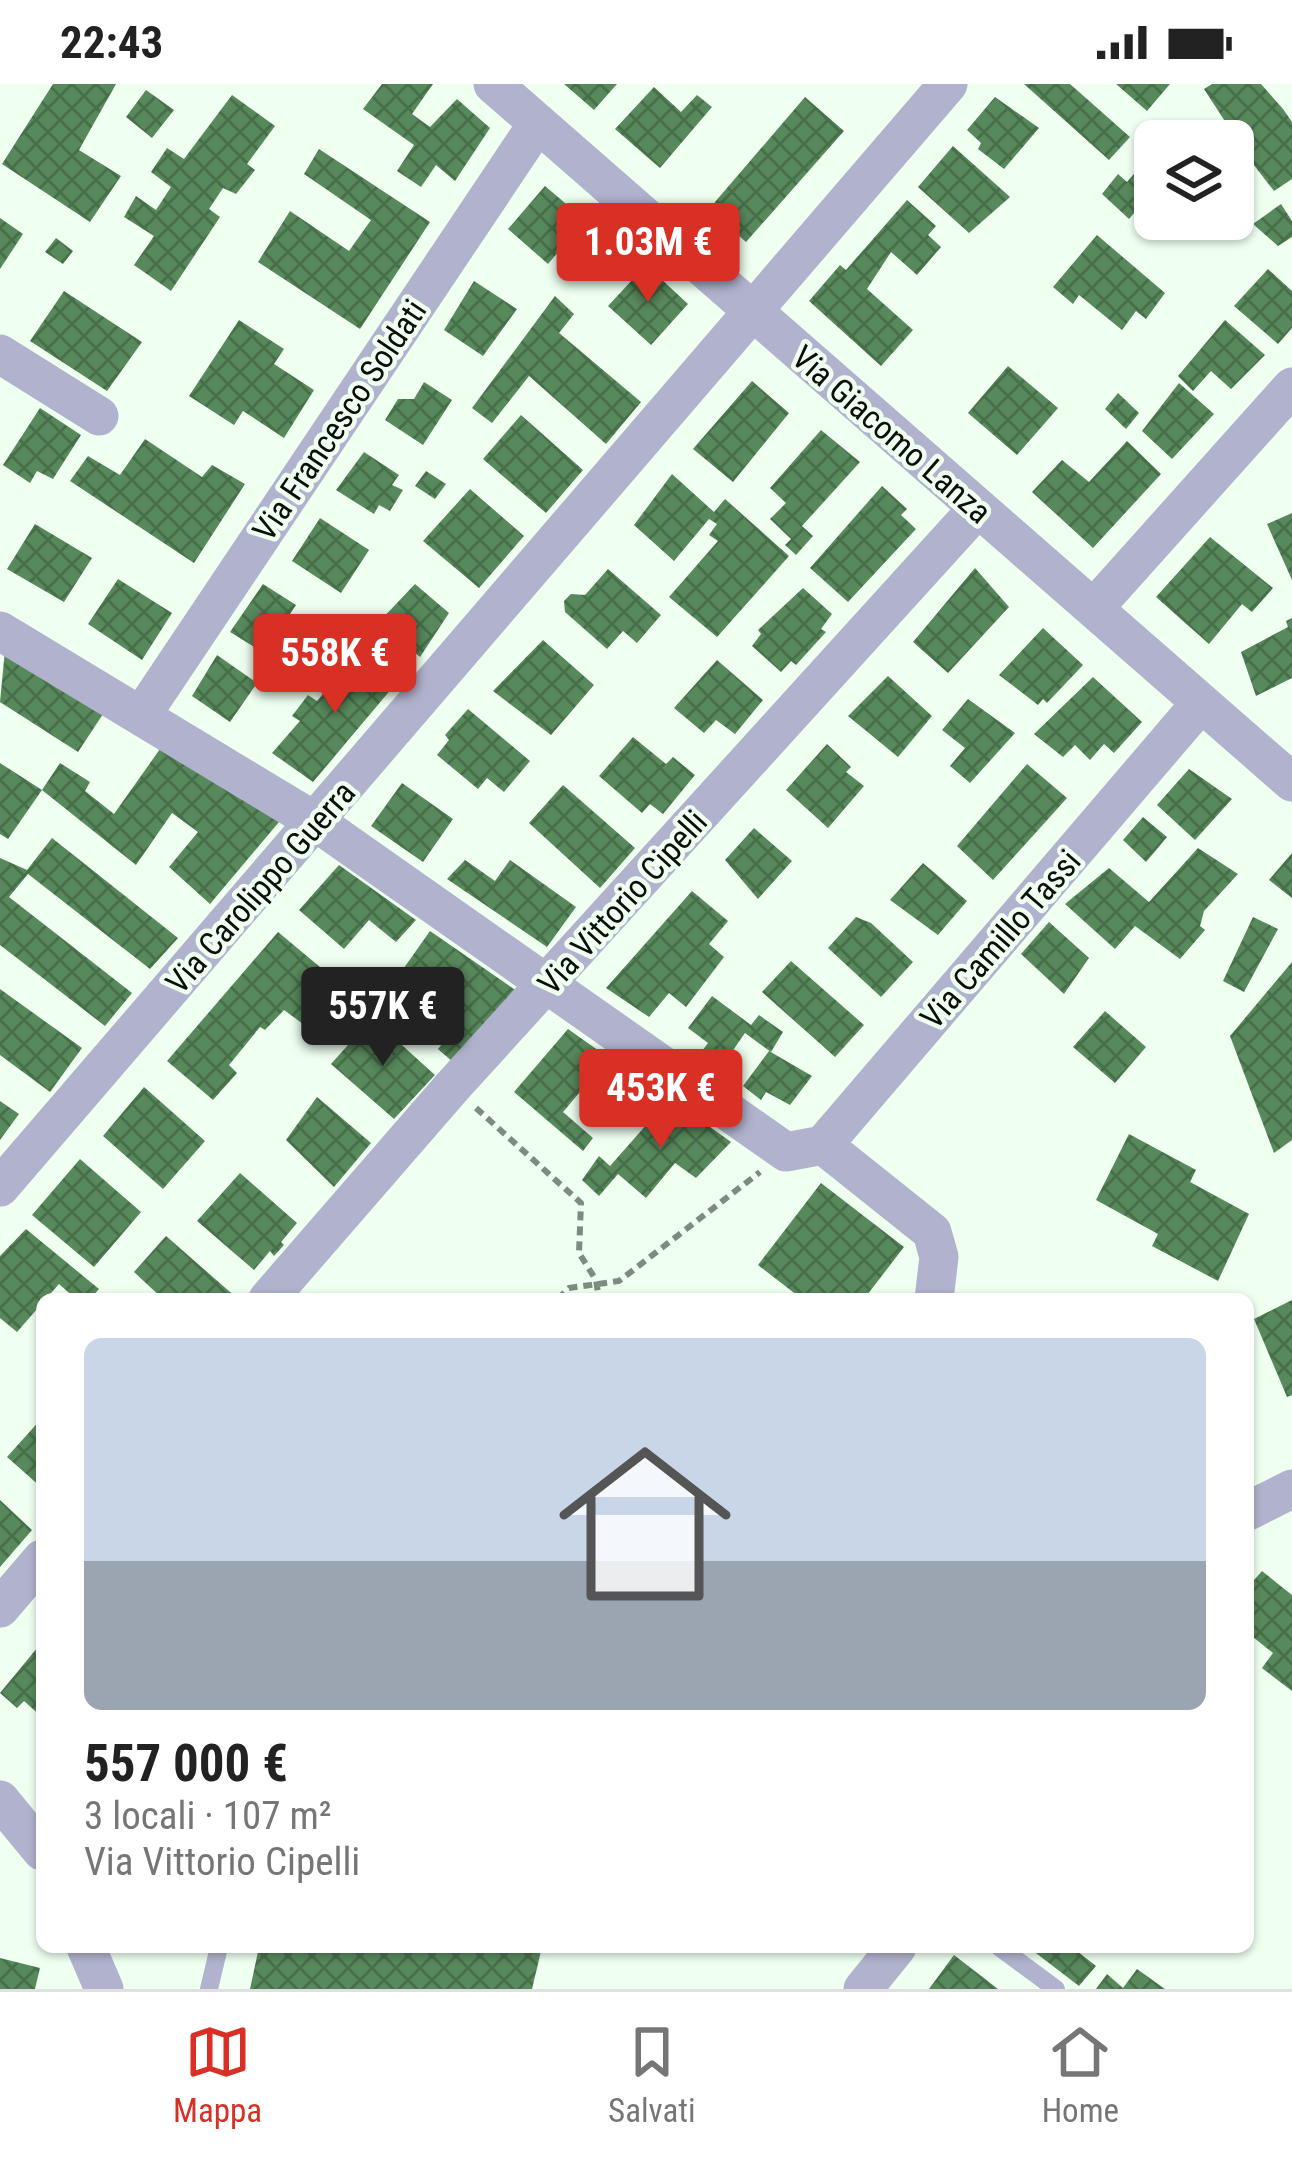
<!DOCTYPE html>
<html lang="it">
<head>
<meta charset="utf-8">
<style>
  body { margin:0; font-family:"Roboto Condensed",sans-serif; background:#f6f6f6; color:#222; height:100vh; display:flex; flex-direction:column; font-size:45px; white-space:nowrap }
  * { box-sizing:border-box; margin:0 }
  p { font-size:39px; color:#767676 }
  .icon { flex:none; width:66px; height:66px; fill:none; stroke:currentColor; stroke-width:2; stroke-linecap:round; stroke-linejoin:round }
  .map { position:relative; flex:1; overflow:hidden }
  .side { position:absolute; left:36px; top:1209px; width:1218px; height:660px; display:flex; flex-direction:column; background:#fff; border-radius:18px; box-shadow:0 3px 9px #0004 }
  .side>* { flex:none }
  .fabs { position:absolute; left:1134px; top:36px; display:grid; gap:24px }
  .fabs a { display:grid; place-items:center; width:120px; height:120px; border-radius:18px; background:#fff; box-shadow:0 3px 9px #0004; font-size:60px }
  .price { position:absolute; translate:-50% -102px; padding:0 27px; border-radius:12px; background:#d93025; color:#fff; font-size:39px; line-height:78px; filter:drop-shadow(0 3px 6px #0008) }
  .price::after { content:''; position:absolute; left:50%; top:72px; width:36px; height:27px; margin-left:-18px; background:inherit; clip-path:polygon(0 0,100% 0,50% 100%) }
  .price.selected { background:#222; color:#fff }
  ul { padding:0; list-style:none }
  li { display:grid; align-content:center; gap:24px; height:636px; padding:0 48px }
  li+li { border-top:3px solid #e0e0e0 }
  li span { display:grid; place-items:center; height:372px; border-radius:18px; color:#555 }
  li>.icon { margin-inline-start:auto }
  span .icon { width:216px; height:216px; fill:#fffc; stroke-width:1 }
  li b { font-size:51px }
  .status { display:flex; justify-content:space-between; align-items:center; height:84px; padding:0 60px; background:#fff; direction:ltr }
  .status svg { height:33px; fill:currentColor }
  .tab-bar { display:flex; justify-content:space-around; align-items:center; height:168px; border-top:3px solid #e0e0e0; background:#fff; font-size:33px; color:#767676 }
  .tab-bar a { display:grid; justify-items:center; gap:6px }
  .tab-bar .selected { color:#d93025 }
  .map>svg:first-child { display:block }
  .building { fill:url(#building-cross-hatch) }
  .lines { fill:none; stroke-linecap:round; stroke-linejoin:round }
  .path { stroke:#7e8b7f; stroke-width:6; stroke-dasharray:9 6; stroke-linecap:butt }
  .lane { stroke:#b1b3ce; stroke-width:18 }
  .street { stroke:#b1b3ce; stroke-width:39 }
  .labels { text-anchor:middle; stroke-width:9; stroke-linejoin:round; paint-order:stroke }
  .street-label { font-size:33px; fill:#071008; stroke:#effff0 }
</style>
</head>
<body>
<div class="status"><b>22:43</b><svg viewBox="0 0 49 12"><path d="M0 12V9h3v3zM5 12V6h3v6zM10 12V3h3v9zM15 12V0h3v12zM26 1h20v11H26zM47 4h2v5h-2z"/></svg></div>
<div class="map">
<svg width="1292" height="1905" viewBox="0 0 1292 1905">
  <defs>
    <pattern id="building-cross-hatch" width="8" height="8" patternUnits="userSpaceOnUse" patternTransform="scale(3)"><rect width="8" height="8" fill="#58895c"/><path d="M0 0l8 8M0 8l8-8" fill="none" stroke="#476f4a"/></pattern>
  </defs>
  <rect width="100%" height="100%" fill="#effff0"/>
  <path class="building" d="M53 0H116L79 66 121 92 90 138 2 80Z
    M382 0H433L412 30 430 43 457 15 490 44 455 97 436 81 421 103 397 87 414 61 363 25Z
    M564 0H617L594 26Z
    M1024 0H1070L1130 53 1109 76Z
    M1116 0H1170L1147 27Z
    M1212 0H1261L1283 25 1292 38V95L1274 107 1250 76 1243 81 1234 67 1241 62 1204 5Z
    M654 3 681 28 697 11 712 23 660 84 615 45Z
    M146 6 174 26 152 54 126 33Z
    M232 11 275 42 247 80 255 86 236 110 223 104 209 125 220 133 171 207 134 181 154 152 124 133 136 112 156 126 171 103 151 88 167 64 184 75Z
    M805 13 844 47 746 158 709 125Z
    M995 13 1039 44 1004 85 978 65 981 59 967 46Z
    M953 62 1010 113 969 149 918 103Z
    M319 65 430 138 360 245 258 178 290 127 349 167 371 136 304 90Z
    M1151 70 1155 105 1129 135 1102 110 1118 90 1127 98Z
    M545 102 585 136 548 180 508 145Z
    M907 116 936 142 928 151 941 163 917 191 891 168 867 205 913 246 881 282 809 217 840 181 846 186Z
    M1281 120 1292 137V153L1278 162 1253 140Z
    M0 134 23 150 0 185Z
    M1097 151 1165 209 1146 235 1136 227 1122 246 1079 211 1073 220 1053 203Z
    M56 154 73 167 63 180 45 168Z
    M646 181 688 220 651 261 608 222Z
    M1268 185 1292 207V244L1278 260 1234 222Z
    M474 197 517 225 483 272 444 246Z
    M64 207 142 258 107 307 30 257Z
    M555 212 574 230 559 249 641 318 606 360 529 292 492 339 472 324Z
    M239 236 284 265 274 280 314 306 284 354 243 327 234 341 189 312Z
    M1225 236 1265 271 1231 305 1211 287 1193 307 1178 292Z
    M1008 282 1058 324 1017 371 968 329Z
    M752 297 789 329 733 398 693 365Z
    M424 298 452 316 423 361 385 336 398 315H414Z
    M1179 299 1214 330 1172 375 1142 347Z
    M1118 309 1139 329 1126 345 1105 325Z
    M40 324 81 351 53 395 37 387 30 399 3 381Z
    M521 331 583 386 546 429 483 375Z
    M821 346 860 378 802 442 813 452 796 471 785 461 791 455 770 435 786 419 770 404Z
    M145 355 202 393 212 381 245 400 194 479 70 397 88 372 120 391Z
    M1127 357 1161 390 1093 464 1032 408 1062 376 1089 398Z
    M364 368 399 391 392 401 403 406 390 427 379 421 374 430 336 406Z
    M426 387 446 400 435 415 415 402Z
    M672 390 714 428 725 415 789 472 717 553 669 513 718 457 709 451 717 440 709 435 674 477 634 441Z
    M882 402 907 425 901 431 916 445 848 518 810 484Z
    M470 405 524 452 479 504 423 457Z
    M1292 429V496L1267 440Z
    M320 434 369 466 341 509 292 477Z
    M35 440 92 474 64 518 7 485Z
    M1210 453 1273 504 1252 528 1242 520 1209 560 1156 513Z
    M975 484 1009 523 948 589 913 558Z
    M608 485 661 531 637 559 623 547 607 565 565 528 564 517 571 510 585 511Z
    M118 495 172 529 142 576 88 540Z
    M263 500 296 521 264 569 230 548Z
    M415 500 449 529 420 573 379 538Z
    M803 504 832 530 821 545 826 548 796 581 791 577 781 588 752 562 761 550 758 546Z
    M1292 534V594L1256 612 1241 568 1288 543 1286 537Z
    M1043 544 1083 581 1047 619 1043 615 1038 621 999 591Z
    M543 556 594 601 551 651 493 607Z
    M362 565 398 597 313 698 272 669 300 637 292 632 308 611 317 617Z
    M5 566 107 624 78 668 0 618Z
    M217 571 257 599 230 638 192 612Z
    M717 576 763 616 735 650 716 636 704 649 674 624Z
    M888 592 932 632 898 673 848 632Z
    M1093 593 1142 638 1114 669 1104 660 1090 676 1075 661 1063 673 1034 650Z
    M968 615 1015 649 970 699 950 682 965 664 942 646Z
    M468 625 530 677 504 708 487 694 478 705 437 671 449 656 445 651Z
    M633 653 666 680 673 673 695 691 663 730 650 720 642 729 599 692Z
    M165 658 279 738 210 820 169 783 198 748 172 729 136 781 42 706 60 679 90 698 85 707 114 730Z
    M827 660 851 683 846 688 864 702 828 744 786 706Z
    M0 679 42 706 8 755 0 750Z
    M1027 680 1067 714 993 796 957 762Z
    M1189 685 1232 715 1195 756 1157 721Z
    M402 699 453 735 423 778 371 742Z
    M563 701 635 764 600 804 529 739Z
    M1143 733 1167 753 1146 778 1123 756Z
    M754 744 792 777 758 815 725 776Z
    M52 754 178 854 150 885 28 790 9 813 132 909 105 942 0 861V774L27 786Z
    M1198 764 1238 790 1204 827 1200 842 1205 846 1180 875 1135 842 1115 865 1065 820 1109 784 1149 818Z
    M1292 769V814L1269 796Z
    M465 776 495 797 510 776 576 823 547 863 447 795Z
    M923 779 967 817 938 851 890 816Z
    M339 781 416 836 396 858 369 836 344 865 299 826Z
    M692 807 728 837 709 860 724 873 686 923 669 909 649 933 606 904Z
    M856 833 871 839 913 878 881 913 828 864Z
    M1253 833 1278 845 1244 908 1223 897Z
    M1049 838 1089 874 1064 910 1021 870Z
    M430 847 524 912 461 985 438 965 462 936 399 891Z
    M278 848 338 898 303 940 284 926 265 946 260 943 229 981 237 989 213 1016 167 977Z
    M791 877 864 941 835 973 762 908Z
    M1292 878V1056L1274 1069 1230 952Z
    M361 898 382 916 366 934 346 917Z
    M0 905 82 964 50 1008 0 971Z
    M712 912 751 941 759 931 783 948 771 968 745 949 720 985 699 971 708 959 688 944Z
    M1105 927 1146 963 1115 999 1073 963Z
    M372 934 435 991 394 1035 331 980Z
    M568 945 643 998 614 1031 585 1002 563 1028 593 1054 583 1067 514 1008Z
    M769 967 812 992 790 1021 766 1008 761 1016 743 1002Z
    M144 1003 205 1057 163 1105 103 1052Z
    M317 1013 371 1059 334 1103 286 1056Z
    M670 1014 731 1058 696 1094 675 1079 646 1114 618 1090 599 1112 582 1096 599 1072 610 1082Z
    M0 1017 19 1030 0 1056Z
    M1129 1050 1196 1086 1190 1098 1249 1130 1218 1197 1152 1162 1158 1150 1096 1116Z
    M80 1075 141 1128 94 1183 32 1131Z
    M240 1089 297 1139 281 1158 284 1161 274 1172 270 1167 254 1186 197 1137Z
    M821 1099 904 1163 864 1215H802L758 1181Z
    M26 1145 99 1205 90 1215H76L59 1200 17 1248 0 1234V1172Z
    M166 1152 238 1215H163L134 1188Z
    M1292 1216V1311L1287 1313 1254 1235Z
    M42 1334V1404L7 1373Z
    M0 1416 32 1446 0 1483Z
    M1262 1487 1292 1511V1607L1262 1584 1273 1569 1248 1549V1503Z
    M42 1558V1633L24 1617 17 1624 0 1609Z
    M259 1863H542L532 1905H250Z
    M1028 1863H1072L1096 1882 1079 1902Z
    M954 1871 998 1905H929Z
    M0 1874 40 1884 35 1905H0Z
    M1137 1885 1165 1905H1096L1107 1890 1123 1904Z"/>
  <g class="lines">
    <path class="path" d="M476 1024 581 1119 579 1169 596 1196 599 1215
      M558 1215 569 1204 619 1197 760 1088"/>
    <path class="lane" d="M999 1863 1056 1905
      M209 1905 219 1863"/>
    <path class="street" d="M493 0 1292 698
      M0 270 99 332
      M1094 524 1292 303
      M0 547 316 738 786 1068 823 1061 1200 620
      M141 632 538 39
      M823 1061 932 1148 939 1173 934 1215
      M0 1103 948 0
      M268 1215 452 1003 978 424
      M1248 1427 1292 1405
      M0 1524 42 1475
      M0 1716 42 1767
      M86 1863 104 1905
      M863 1905 897 1863"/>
  </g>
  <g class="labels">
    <g class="street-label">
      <text transform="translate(339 336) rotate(-56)" y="12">Via Francesco Soldati</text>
      <text transform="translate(892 350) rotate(41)" y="12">Via Giacomo Lanza</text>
      <text transform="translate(260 803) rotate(-49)" y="12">Via Carolippo Guerra</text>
      <text transform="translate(622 818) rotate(-48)" y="12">Via Vittorio Cipelli</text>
      <text transform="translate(1000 855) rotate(-49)" y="12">Via Camillo Tassi</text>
    </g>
  </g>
</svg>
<div class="fabs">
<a><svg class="icon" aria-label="layers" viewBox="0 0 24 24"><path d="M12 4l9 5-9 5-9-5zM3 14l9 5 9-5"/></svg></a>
</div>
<b class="price" style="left:648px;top:221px">1.03M €</b>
<b class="price" style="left:335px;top:632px">558K €</b>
<b class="price selected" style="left:383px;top:985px">557K €</b>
<b class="price" style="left:661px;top:1067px">453K €</b>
<section class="side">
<ul>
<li><span style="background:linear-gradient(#c9d6e8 60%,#9aa5b1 0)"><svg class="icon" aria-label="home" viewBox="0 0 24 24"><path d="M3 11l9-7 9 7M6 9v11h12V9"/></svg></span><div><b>557 000 €</b><p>3 locali · 107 m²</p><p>Via Vittorio Cipelli</p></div></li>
</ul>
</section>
</div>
<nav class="tab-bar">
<a class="selected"><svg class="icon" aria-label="map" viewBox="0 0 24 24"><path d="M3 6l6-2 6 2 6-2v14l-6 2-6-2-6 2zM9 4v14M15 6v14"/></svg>Mappa</a>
<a><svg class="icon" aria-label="saved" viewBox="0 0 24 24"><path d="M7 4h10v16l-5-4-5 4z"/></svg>Salvati</a>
<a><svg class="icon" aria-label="home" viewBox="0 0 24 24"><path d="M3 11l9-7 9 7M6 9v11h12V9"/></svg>Home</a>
</nav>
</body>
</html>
